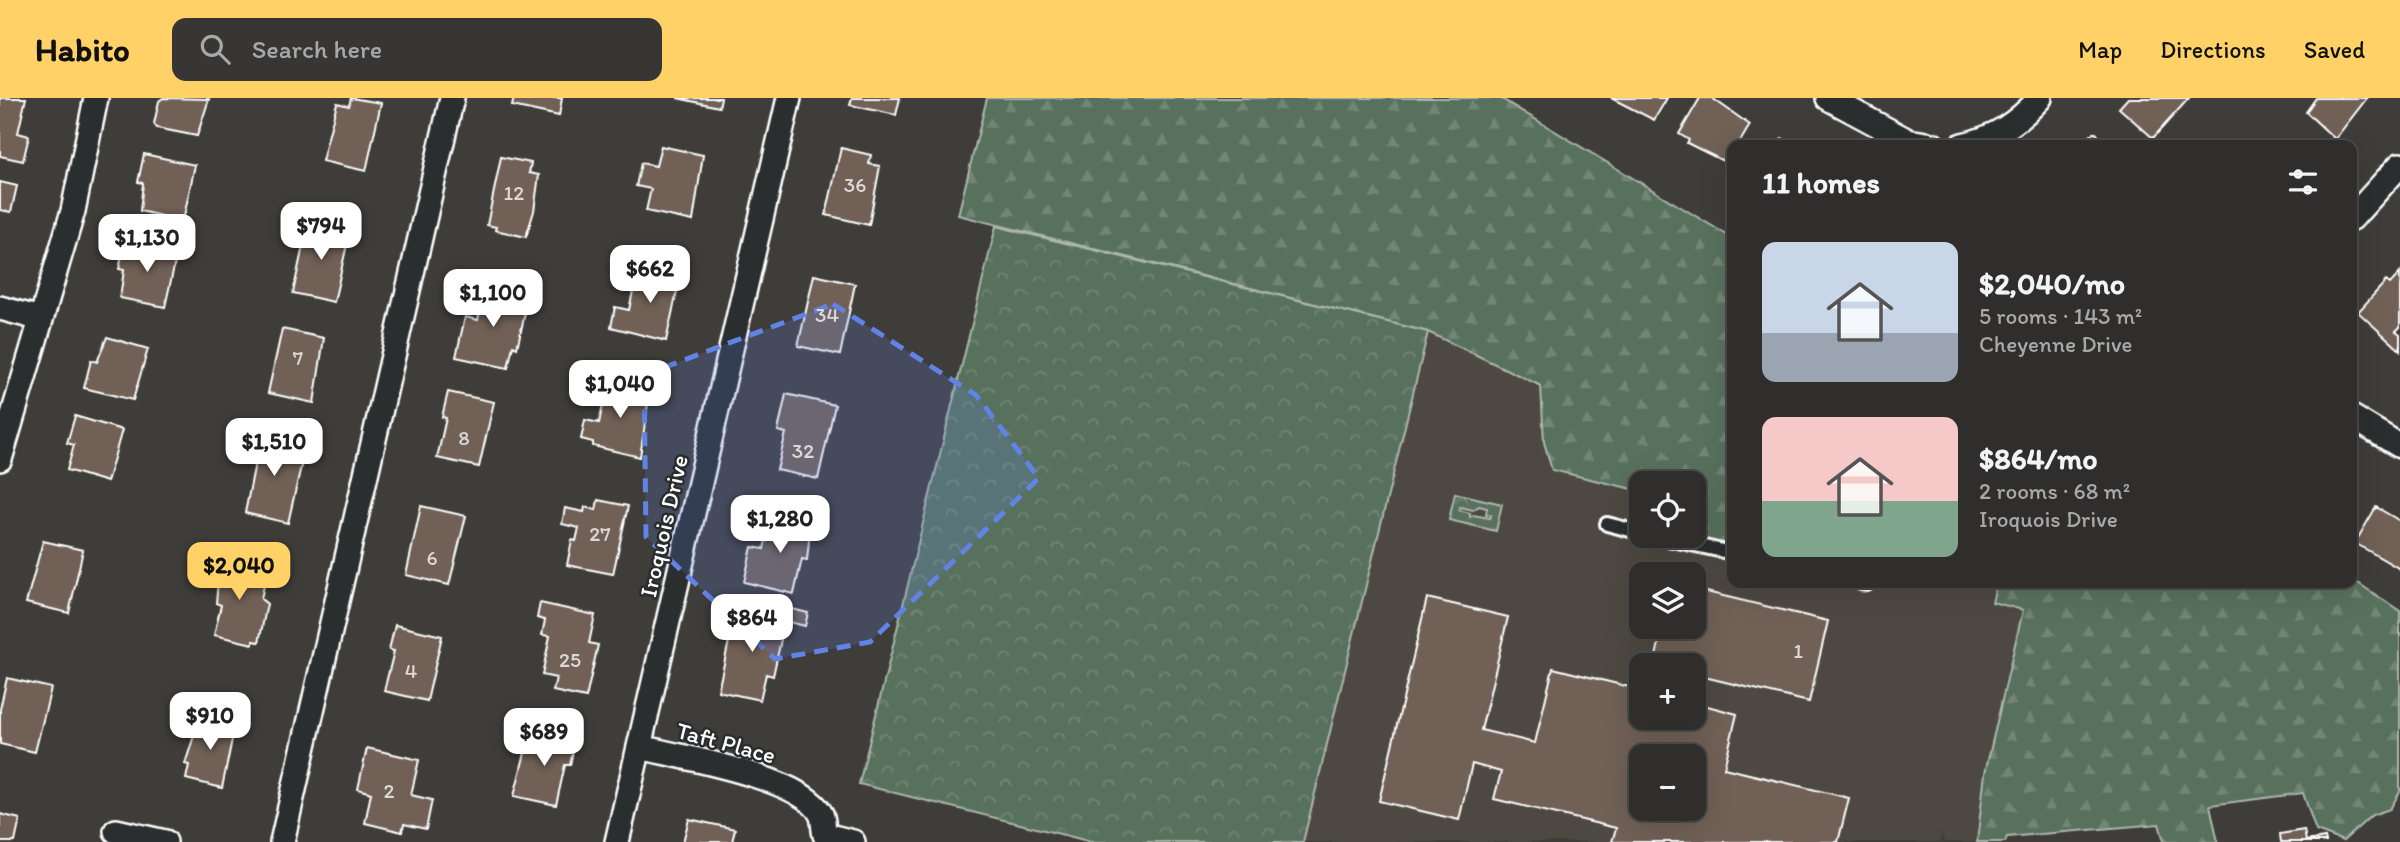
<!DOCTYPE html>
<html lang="en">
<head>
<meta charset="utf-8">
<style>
  body { margin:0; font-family:Itim,sans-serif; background:#373634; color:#f1f3f6; height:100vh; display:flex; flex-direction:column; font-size:26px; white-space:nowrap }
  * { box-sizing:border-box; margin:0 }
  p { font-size:23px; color:#a7a8a9 }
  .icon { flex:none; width:38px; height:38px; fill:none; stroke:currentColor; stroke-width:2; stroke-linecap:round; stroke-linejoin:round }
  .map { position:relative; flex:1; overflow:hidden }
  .details { position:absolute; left:1727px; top:42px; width:630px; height:448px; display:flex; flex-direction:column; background:#2f2e2c; border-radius:14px; box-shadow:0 7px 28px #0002,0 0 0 2px #4a4a48 }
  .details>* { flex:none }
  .controls { position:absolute; left:1629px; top:373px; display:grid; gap:14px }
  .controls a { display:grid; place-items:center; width:77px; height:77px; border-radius:14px; background:#2f2e2c; box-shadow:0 7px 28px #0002,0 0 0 2px #4a4a48; font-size:35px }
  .price { position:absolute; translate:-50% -60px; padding:0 16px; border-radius:14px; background:#fff; color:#222; font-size:23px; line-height:46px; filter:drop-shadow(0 2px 4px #0008) }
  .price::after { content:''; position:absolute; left:50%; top:42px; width:21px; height:16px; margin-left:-10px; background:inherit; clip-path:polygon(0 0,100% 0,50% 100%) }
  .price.on { background:#ffd166; color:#111 }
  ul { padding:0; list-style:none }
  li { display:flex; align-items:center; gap:21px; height:175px; padding:0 35px }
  li span { display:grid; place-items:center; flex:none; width:196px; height:140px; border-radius:14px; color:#555 }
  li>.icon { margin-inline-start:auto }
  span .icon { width:84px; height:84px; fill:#fffc; stroke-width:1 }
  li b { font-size:30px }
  h2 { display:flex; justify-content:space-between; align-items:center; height:84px; padding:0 35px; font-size:30px }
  header { display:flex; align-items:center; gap:42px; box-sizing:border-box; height:98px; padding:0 35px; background:#ffd166; color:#111 }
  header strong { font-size:33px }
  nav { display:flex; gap:38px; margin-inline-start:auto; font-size:24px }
  .search { width:490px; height:63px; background:#373634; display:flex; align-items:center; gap:18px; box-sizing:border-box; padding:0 24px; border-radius:14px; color:#a7a8a9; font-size:26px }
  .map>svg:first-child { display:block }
  .built { fill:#4e4843; fill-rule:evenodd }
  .forest { fill:url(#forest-firs); stroke:#acb8ae; stroke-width:2 }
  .park { fill:url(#park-crowns); stroke:#acb8ae; stroke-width:2; fill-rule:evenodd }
  .building { fill:#706157; stroke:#fff; stroke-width:2; fill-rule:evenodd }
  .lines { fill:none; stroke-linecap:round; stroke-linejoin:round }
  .lane-casing { stroke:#fff; stroke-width:18 }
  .street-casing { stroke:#fff; stroke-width:28 }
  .lane { stroke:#2a2d2e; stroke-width:12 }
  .street { stroke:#2a2d2e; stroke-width:23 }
  .marked { fill:#6183e4; fill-opacity:0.2; stroke:#6183e4; stroke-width:5; stroke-dasharray:14 9; stroke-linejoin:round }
  .labels { text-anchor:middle; stroke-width:5; stroke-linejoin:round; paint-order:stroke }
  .number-label { font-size:21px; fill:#dbd8d5 }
  .street-label { font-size:24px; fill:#fff; stroke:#2a2d2e }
</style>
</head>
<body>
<header>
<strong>Habito</strong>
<div class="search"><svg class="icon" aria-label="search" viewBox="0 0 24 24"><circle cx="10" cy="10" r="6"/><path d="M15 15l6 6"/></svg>Search here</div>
<nav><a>Map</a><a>Directions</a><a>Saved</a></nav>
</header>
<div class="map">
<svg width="2400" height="744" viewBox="0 0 2400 744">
  <defs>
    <pattern id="forest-firs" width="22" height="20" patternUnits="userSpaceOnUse" patternTransform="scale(1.75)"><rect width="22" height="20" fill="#59715d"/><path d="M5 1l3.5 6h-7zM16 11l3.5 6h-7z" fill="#728675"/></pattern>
    <pattern id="park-crowns" width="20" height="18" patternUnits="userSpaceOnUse" patternTransform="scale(1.75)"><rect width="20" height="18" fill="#59715d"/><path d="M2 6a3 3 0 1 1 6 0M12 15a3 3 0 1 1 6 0" fill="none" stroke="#728675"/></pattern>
  </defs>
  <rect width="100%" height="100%" fill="#3f3d3a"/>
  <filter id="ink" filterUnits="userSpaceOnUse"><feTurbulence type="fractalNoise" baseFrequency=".0143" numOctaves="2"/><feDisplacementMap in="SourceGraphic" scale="14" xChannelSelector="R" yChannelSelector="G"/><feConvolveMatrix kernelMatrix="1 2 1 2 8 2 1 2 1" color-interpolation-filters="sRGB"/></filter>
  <g filter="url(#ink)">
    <path class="built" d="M1428 234 1541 288 1544 344 1552 372 1641 394 1642 438 1732 455V485H1997L1992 504 2024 511 1985 675 1977 744H1945L1940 734 1941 744H1303ZM1642 476H1694V528H1642ZM1642 567H1694V620H1642ZM1642 658H1694V710H1642Z"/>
    <path class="forest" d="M987 0H1500L1732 140V455L1654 438H1694V385H1642L1641 393 1552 372 1544 344 1541 288 1428 234 958 117Z
      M2352 481 2400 513V694L2390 711 2372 717 2343 743 2316 733 2303 695 2210 707 2218 744H2168L2164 743 2159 726 2007 739 2005 744H1977L1985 675 2023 512 1992 504 1997 485H2352Z"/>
    <path class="park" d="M996 128 1428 234 1303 744H1092L859 686Z
      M1455 395 1502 406 1496 433 1449 422ZM1479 408 1487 410 1486 416 1491 417 1490 420 1473 417 1470 419V415L1459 412 1460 409 1473 412Z"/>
    <path class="building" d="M0 0H26L18 35 29 38 23 63 0 58Z
      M163 0 209 1 197 38 157 30 154 26 159 3Z
      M351 0 381 5 366 73 322 63 337 5 349 8Z
      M514 0H562L559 18 512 8Z
      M677 0H721L719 9Z
      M852 0H900L896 17 850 7Z
      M1611 0H1667L1654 22Z
      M1700 0H1712L1750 27 1738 47H1732V56L1727 65 1687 45 1689 42 1679 36Z
      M2128 0H2189L2153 40 2119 10Z
      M2316 0H2367L2335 41 2306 14Z
      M2093 35H2096L2106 47H2080Z
      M1782 40 1794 47H1776Z
      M661 48 703 57 693 123 646 113 651 91 636 88 641 65 656 68Z
      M841 50 871 57 869 66 880 68 869 127 826 117Z
      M144 56 195 67 183 123 140 113 143 85 138 84Z
      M501 59 531 65 529 75 539 77 534 113 526 139 495 132 496 129 487 127Z
      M0 84 17 88 11 114 0 112Z
      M308 124 350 133 334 204 293 195Z
      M125 144 177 155 165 209 120 200 124 172 119 171Z
      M651 169 681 175 666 243 611 229 615 209 629 212 636 179 648 182Z
      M2400 175V229L2396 233 2400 236V252L2358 214 2386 183 2390 186Z
      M814 177 855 186 840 257 798 248Z
      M485 189 523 197 520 214 525 215 517 250 513 248 508 270 456 259 465 219 478 222Z
      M282 231 324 240 314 305 268 295Z
      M107 239 148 251 133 302 84 290 91 262 97 264Z
      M608 283 650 292 640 359 593 348V344L581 341 585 322 599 325Z
      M448 294 494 304 479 369 437 360 446 320 442 319Z
      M786 296 835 307 818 381 777 372 786 335 778 333Z
      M75 318 122 332 107 384 67 372 74 347 67 345Z
      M262 330 290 336 286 351 304 355 288 425 245 415Z
      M598 402 628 408 613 476 567 467 572 442 576 443 579 430 562 426 565 410 584 414 585 409 596 412Z
      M421 408 466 418 449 487 406 477Z
      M2376 409 2400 423V471L2355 445Z
      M772 415 811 423 807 462 802 461 794 496 744 484 752 449 764 451Z
      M43 443 83 452 69 515 26 505Z
      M217 456 237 460 234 471 266 478 261 501 267 506 259 544 253 543V546L214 537 221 507 216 505 218 483 211 481Z
      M1694 491 1828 523 1809 604 1700 578 1696 595 1702 597 1700 606 1737 616 1724 670 1849 700 1838 744H1612L1616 730 1494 701 1501 674 1472 666 1459 722 1379 703 1427 500 1508 519 1481 632 1535 645 1553 570 1642 592V620H1694V567H1654L1663 528H1694ZM1642 658H1694V710H1642Z
      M540 505 595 517 589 545 598 547 586 600 553 593 556 580 542 577 550 538 542 537 545 522 537 520Z
      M743 509 786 519 773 578 766 576 760 602 718 593 731 534 737 535Z
      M784 509 808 515 805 528 785 523Z
      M395 527 442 538 427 603 384 593 394 553 389 552Z
      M7 580 51 590 35 654 0 646V611Z
      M200 619 235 627 222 690 186 681 189 667 185 666Z
      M530 635 575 644 570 667H565L556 707 514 698Z
      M367 650 419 662 411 697 432 702 426 731 404 726 402 734 365 725 371 695 358 691Z
      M0 716 20 721 15 744H0Z
      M689 721 735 731 732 744H683Z
      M2304 732 2306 743 2325 740 2326 744H2281L2280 736Z"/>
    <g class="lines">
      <g class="lane-casing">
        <path id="lane" d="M1607 426 1642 435
          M1654 438 1732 455
          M1861 485 1867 486"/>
      </g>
      <g class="street-casing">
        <path id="street" d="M1828 0 1908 43 1933 47
          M1962 47C1996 40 2017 25 2040 0
          M2352 120 2400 67
          M0 210 41 221
          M2352 319 2400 348
          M0 361 73 113 96 0
          M640 649C680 659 802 679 821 716 824 722 823 731 825 737L853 744
          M116 733 165 744
          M282 744 452 0
          M617 744 789 0"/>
      </g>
      <use href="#lane" class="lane"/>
      <use href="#street" class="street"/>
    </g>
  </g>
  <path class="marked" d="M833 206 976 297 1039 380 870 544 775 561 646 439 644 277Z"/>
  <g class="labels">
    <g class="number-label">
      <text x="855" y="94">36</text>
      <text x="514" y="102">12</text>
      <text x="827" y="224">34</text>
      <text x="298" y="267">7</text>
      <text x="464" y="347">8</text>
      <text x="803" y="360">32</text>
      <text x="600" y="443">27</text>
      <text x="432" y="467">6</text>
      <text x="1798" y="560">1</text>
      <text x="570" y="569">25</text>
      <text x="411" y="580">4</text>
      <text x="389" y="700">2</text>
    </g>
    <g class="street-label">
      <text transform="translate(664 428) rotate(-77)" y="8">Iroquois Drive</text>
      <text transform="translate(726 645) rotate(15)" y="8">Taft Place</text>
    </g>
  </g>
</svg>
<div class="controls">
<a><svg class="icon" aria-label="locate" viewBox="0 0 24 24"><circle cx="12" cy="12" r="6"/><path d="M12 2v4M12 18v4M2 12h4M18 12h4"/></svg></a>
<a><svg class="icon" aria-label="layers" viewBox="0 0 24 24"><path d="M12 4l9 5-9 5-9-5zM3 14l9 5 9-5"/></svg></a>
<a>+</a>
<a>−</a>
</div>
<b class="price" style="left:321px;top:164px">$794</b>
<b class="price" style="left:147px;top:176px">$1,130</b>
<b class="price" style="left:650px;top:207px">$662</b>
<b class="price" style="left:493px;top:231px">$1,100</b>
<b class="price" style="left:620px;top:322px">$1,040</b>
<b class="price" style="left:274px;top:380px">$1,510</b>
<b class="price" style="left:780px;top:457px">$1,280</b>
<b class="price on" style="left:239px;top:504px">$2,040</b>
<b class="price" style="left:752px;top:556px">$864</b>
<b class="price" style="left:210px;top:654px">$910</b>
<b class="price" style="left:544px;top:670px">$689</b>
<section class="details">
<h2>11 homes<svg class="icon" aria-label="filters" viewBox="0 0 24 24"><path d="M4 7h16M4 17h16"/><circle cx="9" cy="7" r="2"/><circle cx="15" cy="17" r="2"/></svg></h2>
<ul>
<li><span style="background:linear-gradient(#c9d6e8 65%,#9aa5b1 0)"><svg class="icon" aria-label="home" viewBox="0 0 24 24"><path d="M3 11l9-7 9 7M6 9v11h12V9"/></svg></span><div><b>$2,040/mo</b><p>5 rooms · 143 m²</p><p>Cheyenne Drive</p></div></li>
<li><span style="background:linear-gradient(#f6c9c9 60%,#7fa58c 0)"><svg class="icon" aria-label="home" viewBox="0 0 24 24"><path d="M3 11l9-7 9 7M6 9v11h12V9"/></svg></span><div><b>$864/mo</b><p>2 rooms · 68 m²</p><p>Iroquois Drive</p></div></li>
</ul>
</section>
</div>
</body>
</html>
